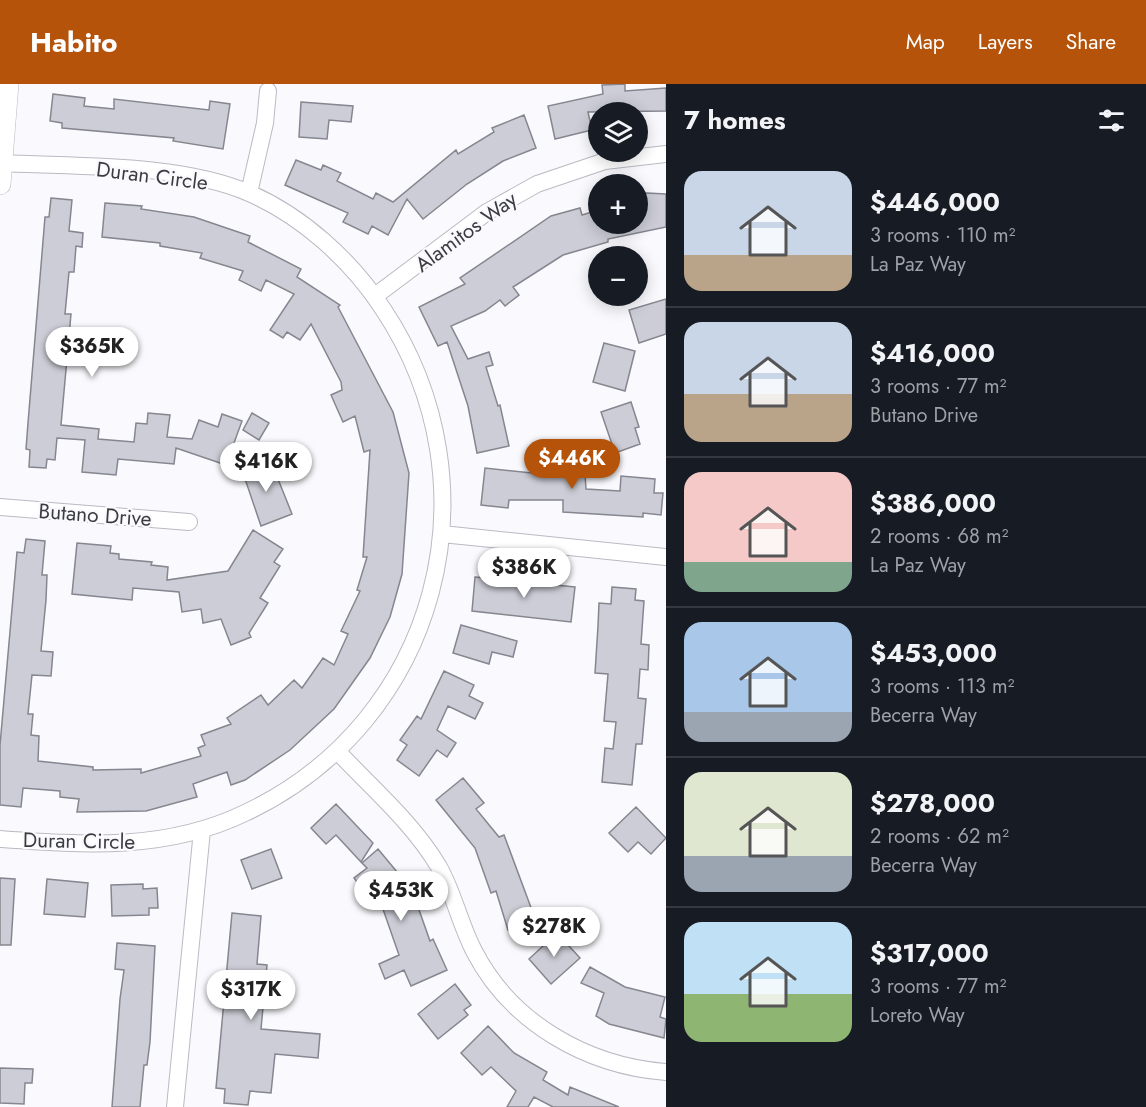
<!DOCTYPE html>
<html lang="en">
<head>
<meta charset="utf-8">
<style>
  body { margin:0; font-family:Jost,sans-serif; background:#242831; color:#f1f3f6; height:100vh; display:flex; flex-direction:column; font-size:22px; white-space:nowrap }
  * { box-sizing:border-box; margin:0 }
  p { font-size:20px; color:#9ea1a6 }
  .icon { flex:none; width:33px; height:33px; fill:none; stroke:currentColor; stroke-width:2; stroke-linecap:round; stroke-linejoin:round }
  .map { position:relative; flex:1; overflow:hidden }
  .drawer { display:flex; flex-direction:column; background:#171b24; width:480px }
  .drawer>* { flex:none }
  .controls { position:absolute; left:588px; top:18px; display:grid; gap:12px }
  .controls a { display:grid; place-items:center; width:60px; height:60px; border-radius:50%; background:#171b24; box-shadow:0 3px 15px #0003; font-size:30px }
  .price { position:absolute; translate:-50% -51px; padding:0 14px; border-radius:21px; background:#fff; color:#222; font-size:20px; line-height:39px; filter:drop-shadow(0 2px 3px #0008) }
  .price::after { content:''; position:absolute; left:50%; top:36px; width:18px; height:14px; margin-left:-9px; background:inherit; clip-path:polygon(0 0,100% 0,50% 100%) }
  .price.on { background:#b45309; color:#fff }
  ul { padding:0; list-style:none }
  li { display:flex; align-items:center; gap:18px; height:150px; padding:0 18px }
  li+li { border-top:2px solid #363941 }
  li span { display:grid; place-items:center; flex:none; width:168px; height:120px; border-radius:18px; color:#555 }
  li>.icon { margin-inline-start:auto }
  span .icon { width:72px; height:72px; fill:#fffc; stroke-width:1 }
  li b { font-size:26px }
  h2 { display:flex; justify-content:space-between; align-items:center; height:72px; padding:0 18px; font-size:26px }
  header { display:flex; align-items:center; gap:36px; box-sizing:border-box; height:84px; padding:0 30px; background:#b45309; color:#fff }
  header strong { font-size:28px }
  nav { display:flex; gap:33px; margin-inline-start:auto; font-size:21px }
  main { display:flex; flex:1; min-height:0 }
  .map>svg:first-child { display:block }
  .building { fill:#cccdd6; stroke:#85868f; stroke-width:1.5 }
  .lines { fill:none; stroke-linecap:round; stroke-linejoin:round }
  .minor-casing { stroke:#b9bac3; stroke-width:18 }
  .tertiary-casing { stroke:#b9bac3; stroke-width:22 }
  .minor { stroke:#fff; stroke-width:16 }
  .tertiary { stroke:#fff; stroke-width:21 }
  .labels { text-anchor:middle; stroke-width:4.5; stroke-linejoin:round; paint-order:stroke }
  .street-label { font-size:21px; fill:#3b3c3f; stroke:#fafafe }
</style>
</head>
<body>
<header>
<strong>Habito</strong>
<nav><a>Map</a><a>Layers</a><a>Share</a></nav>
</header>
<main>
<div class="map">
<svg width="666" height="1023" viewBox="0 0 666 1023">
  <rect width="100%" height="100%" fill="#fafafe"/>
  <path class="building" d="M625 0V7L666 4V27L588 28 592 46 555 55 548 22 603 10 602 1Z
    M53 10 85 14 84 22 114 25V15L209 26 210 17 230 20 223 65 173 57 174 54 62 44V39L50 37Z
    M301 18 353 22 351 38 329 36 327 55 299 53Z
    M524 31 536 64 503 77 467 100 423 135 407 115 388 151 372 142 368 150 343 138 348 129 285 101 296 76 321 86 323 81 341 89 337 97 373 115 376 109 393 118 456 66 458 70 494 48 492 44Z
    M647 109 666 110V143L608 155V158L563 171 513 203 519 211 505 222 500 216 485 227 451 242 468 275 489 268 493 281 486 283 498 322 500 321 509 362 477 369 468 322 447 258 438 262 419 223 465 200 460 194 551 132 580 124 582 131 598 126V140H638V111Z
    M51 114 72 116 69 147 83 149 82 163 76 162 74 188H69L65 230H71L61 341 99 345 98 355 134 358 136 339 147 340 148 329 170 331 167 353 192 355 199 336 218 343 222 330 242 337 226 381 176 364 174 380 118 375 116 391 82 388 85 356 57 354 55 376 47 375 46 384 29 383 30 366 26 365 28 339 45 133H49Z
    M105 119 142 122 141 125 194 133 250 152 248 158 301 185 297 193 340 221 338 223 393 328 409 389 402 490 390 533 370 574 334 625 290 666 245 696 231 701 227 688 193 700 197 713 146 727 77 728 79 715 60 713V707L23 704 21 723 0 721V661L17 468 24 469 26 455 45 457 42 491H47L46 516 41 567 53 568 51 592 32 591 28 630H33L31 651 39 652 38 677 93 683V686L141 685V689L201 672 198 664 205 661 201 651 231 640 227 634 261 611 268 621 294 596 302 604 323 574 334 581 348 550 341 547 360 507 357 506 367 473H363L370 366 364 368 355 332 343 338 331 311 342 306 341 298 311 240 300 256 287 248 283 254 270 246 294 210 266 196 261 207 239 196 243 187 200 174 202 169 160 162V159L102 153Z
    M666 215V250L639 259 629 226Z
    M604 259 635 267 625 307 593 298Z
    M631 318 639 343 635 344 640 360 615 369 601 328Z
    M252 329 269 339 259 356 243 346Z
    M552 369 607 371 561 388 585 390 586 405 620 407 621 392 655 395 654 409H663L661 431 643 429V433L563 428V416H509L508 424 481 421 485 384 551 391Z
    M270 375 292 430 261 442 242 386Z
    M253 446 283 465 274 478 280 482 260 514 268 519 249 549 251 553 231 561 221 535 203 539 201 525 182 528 179 508 133 504 132 516 72 510 77 459 111 462 110 469 119 470V475L152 478 151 481 168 483 167 496 228 487Z
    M475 493 575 503 571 538 472 527Z
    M612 503 636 505 635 516 644 517 641 560 649 561 648 586 640 585 638 614 646 615 642 660H636L632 701 602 698 605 664 613 665 616 638 604 637 608 590 595 589 598 542 599 519 611 520Z
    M461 541 517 557 513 573 492 568 489 580 453 569Z
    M444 587 474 601 469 612 483 619 475 635 448 622 437 646 456 659 447 673 437 666 419 692 397 676 407 661 400 656 417 632 421 635Z
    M463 694 484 719 476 725 499 753 504 751 536 837 508 846 496 807 491 809 475 764 436 716Z
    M336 720 373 759 361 778 336 751 326 760 311 744Z
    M636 723 666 754 651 770 638 758 628 768 609 749Z
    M271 765 282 794 252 805 241 776Z
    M378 765 412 806 430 857 433 855 447 886 411 902 404 886 385 895 379 880 399 871 377 808 369 814 354 794 367 784 362 779Z
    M0 794 15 795 11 861H0Z
    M47 795 88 799 85 833 44 830Z
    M143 800V805L157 804 158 824H149V831L112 832 111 801Z
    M232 829 261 832 257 880 267 881 261 945 320 950 318 974 275 970 271 1009 250 1007 248 1021 224 1019 225 1005 216 1004Z
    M557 849 580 874 551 900 529 875Z
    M117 859 155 862 150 958 147 981H144L140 1023H112L120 915 124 886 115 885Z
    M590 883 625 903 665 913 660 933 666 935 664 954 609 940 596 932 604 909 581 899Z
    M455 900 471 921 464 926 468 931 438 955 418 930Z
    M488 942 514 969 547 988 543 996 568 1011 570 1003 619 1023H553L534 1013 528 1023H507L516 1007 491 983 482 991 461 969Z
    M0 984 33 985 32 999H25L24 1020 0 1019Z"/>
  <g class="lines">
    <g class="minor-casing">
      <path id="minor" d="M249 109 265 39 268 7
        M375 212 487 128 537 100 605 77 666 70
        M0 423 189 438
        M442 450 666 473
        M337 667C372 704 413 739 439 783 454 810 460 840 474 867 511 939 587 982 666 988
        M0 755C85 761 166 767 245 729 439 638 500 401 383 225 351 176 302 132 249 109 179 79 78 83 2 79
        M175 1023 202 746"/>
    </g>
    <g class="tertiary-casing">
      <path id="tertiary" d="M0 100 8 0"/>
    </g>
    <use href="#minor" class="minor"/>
    <use href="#tertiary" class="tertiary"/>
  </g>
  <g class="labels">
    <g class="street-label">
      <text transform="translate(152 92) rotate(7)" y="7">Duran Circle</text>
      <text transform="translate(466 148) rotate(-36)" y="7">Alamitos Way</text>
      <text transform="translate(95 431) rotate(4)" y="7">Butano Drive</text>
      <text transform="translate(79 757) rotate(1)" y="7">Duran Circle</text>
    </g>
  </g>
</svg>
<div class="controls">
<a><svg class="icon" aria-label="layers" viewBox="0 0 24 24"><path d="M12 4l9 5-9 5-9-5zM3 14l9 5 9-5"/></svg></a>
<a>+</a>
<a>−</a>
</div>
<b class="price" style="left:92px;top:294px">$365K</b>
<b class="price on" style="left:572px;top:406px">$446K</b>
<b class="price" style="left:266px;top:409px">$416K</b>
<b class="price" style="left:524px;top:515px">$386K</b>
<b class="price" style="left:401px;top:838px">$453K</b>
<b class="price" style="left:554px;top:874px">$278K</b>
<b class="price" style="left:251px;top:937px">$317K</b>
</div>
<section class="drawer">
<h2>7 homes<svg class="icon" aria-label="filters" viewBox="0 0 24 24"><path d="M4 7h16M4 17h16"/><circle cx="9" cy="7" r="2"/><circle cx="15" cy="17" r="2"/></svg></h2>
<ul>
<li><span style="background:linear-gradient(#c9d6e8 70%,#b9a48a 0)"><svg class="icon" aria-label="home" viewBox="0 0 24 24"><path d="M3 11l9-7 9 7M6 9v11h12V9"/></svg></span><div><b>$446,000</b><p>3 rooms · 110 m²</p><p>La Paz Way</p></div></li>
<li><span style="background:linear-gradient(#c9d6e8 60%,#b9a48a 0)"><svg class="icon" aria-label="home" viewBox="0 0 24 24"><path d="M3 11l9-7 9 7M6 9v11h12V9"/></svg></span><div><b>$416,000</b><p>3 rooms · 77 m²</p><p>Butano Drive</p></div></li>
<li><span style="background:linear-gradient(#f6c9c9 75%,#7fa58c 0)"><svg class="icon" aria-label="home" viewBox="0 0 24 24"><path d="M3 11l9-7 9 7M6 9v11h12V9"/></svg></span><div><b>$386,000</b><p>2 rooms · 68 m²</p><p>La Paz Way</p></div></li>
<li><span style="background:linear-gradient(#a9c7e8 75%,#9aa5b1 0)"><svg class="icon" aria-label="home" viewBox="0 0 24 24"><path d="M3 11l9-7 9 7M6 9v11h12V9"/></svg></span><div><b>$453,000</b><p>3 rooms · 113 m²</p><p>Becerra Way</p></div></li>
<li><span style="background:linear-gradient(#dfe7d0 70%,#9aa5b1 0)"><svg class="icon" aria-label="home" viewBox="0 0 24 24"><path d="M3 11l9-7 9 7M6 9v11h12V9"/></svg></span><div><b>$278,000</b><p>2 rooms · 62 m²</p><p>Becerra Way</p></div></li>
<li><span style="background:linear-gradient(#bfe0f5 60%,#8fb573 0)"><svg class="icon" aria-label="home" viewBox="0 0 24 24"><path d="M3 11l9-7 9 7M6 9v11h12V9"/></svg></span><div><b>$317,000</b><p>3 rooms · 77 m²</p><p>Loreto Way</p></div></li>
</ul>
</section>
</main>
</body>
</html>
